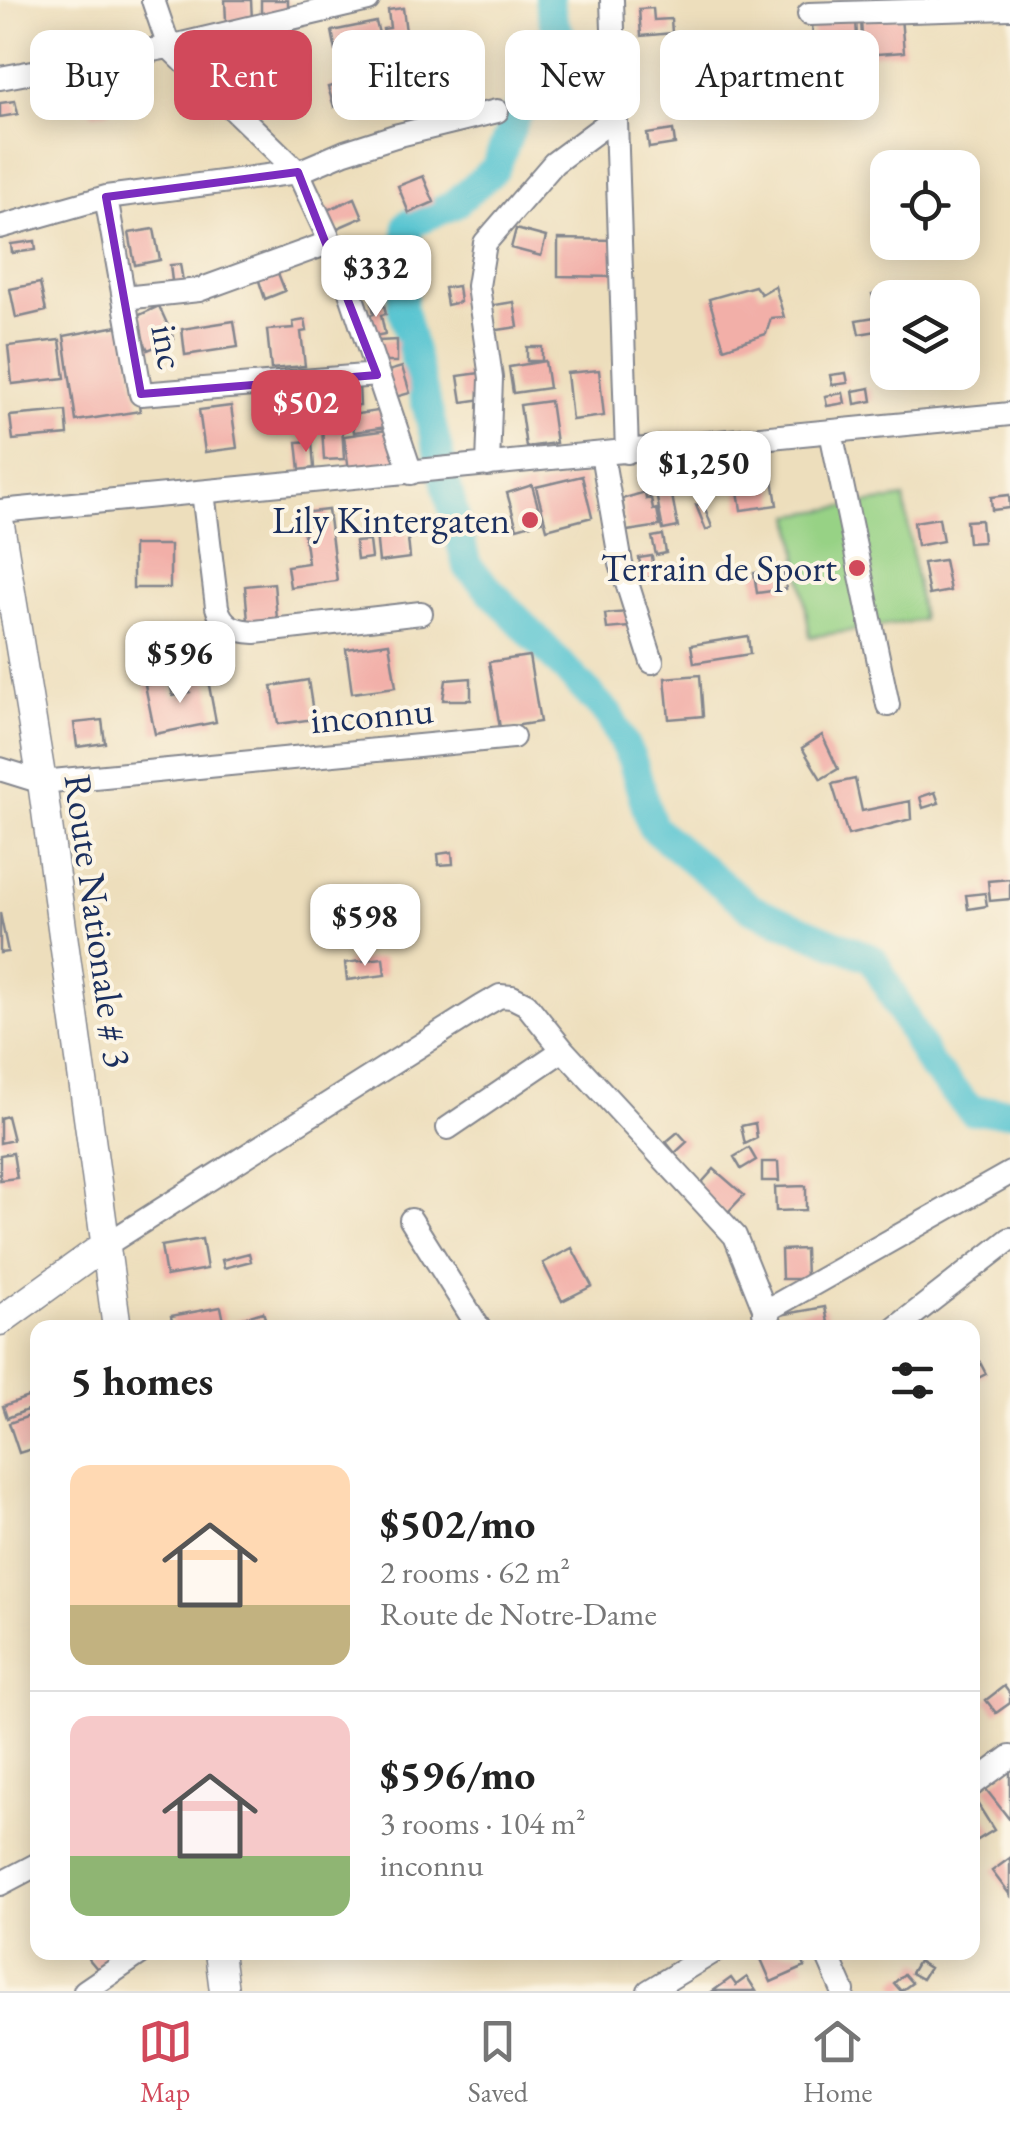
<!DOCTYPE html>
<html lang="en">
<head>
<meta charset="utf-8">
<style>
  body { margin:0; font-family:"EB Garamond",serif; background:#f6f6f6; color:#222; height:100vh; display:flex; flex-direction:column; font-size:38px; white-space:nowrap }
  * { box-sizing:border-box; margin:0 }
  p { font-size:32px; color:#767676 }
  .icon { flex:none; width:55px; height:55px; fill:none; stroke:currentColor; stroke-width:2; stroke-linecap:round; stroke-linejoin:round }
  .map { position:relative; flex:1; overflow:hidden }
  .details { position:absolute; left:30px; top:1320px; width:950px; height:640px; display:flex; flex-direction:column; background:#fff; border-radius:20px; box-shadow:0 5px 25px #0003 }
  .details>* { flex:none }
  .banner { position:absolute; left:30px; top:30px; width:950px; height:90px; display:flex; gap:20px }
  .controls { position:absolute; left:870px; top:150px; display:grid; gap:20px }
  .controls a { display:grid; place-items:center; width:110px; height:110px; border-radius:20px; background:#fff; box-shadow:0 5px 25px #0003; font-size:50px }
  .price { position:absolute; translate:-50% -85px; padding:0 22px; border-radius:20px; background:#fff; color:#222; font-size:32px; line-height:65px; filter:drop-shadow(0 2px 5px #0008) }
  .price::after { content:''; position:absolute; left:50%; top:60px; width:30px; height:22px; margin-left:-15px; background:inherit; clip-path:polygon(0 0,100% 0,50% 100%) }
  .price.active { background:#d1495b; color:#fff }
  ul { padding:0; list-style:none }
  li { display:flex; align-items:center; gap:30px; height:250px; padding:0 40px }
  li+li { border-top:2px solid #e0e0e0 }
  li span { display:grid; place-items:center; flex:none; width:280px; height:200px; border-radius:20px; color:#555 }
  li>.icon { margin-inline-start:auto }
  span .icon { width:120px; height:120px; fill:#fffc; stroke-width:1 }
  li b { font-size:42px }
  h2 { display:flex; justify-content:space-between; align-items:center; height:120px; padding:0 40px; font-size:42px }
  .tag { padding:0 35px; border-radius:20px; background:#fff; box-shadow:0 5px 25px #0003; font-size:35px; line-height:90px }
  .tag.active { background:#d1495b; color:#fff }
  .menu { display:flex; justify-content:space-around; align-items:center; height:140px; border-top:2px solid #e0e0e0; background:#fff; font-size:28px; color:#767676 }
  .menu a { display:grid; justify-items:center; gap:5px }
  .menu .active { color:#d1495b }
  .map>svg:first-child { display:block }
  .green { fill:#97d285; stroke:#598072; stroke-width:2.5 }
  .lines { fill:none; stroke-linecap:round; stroke-linejoin:round }
  .river { stroke:#59c5d1; stroke-width:30 }
  .building { fill:#f2afa8 }
  .minor-casing { stroke:#84868d; stroke-width:26 }
  .major-casing { stroke:#84868d; stroke-width:31 }
  .minor { stroke:#fff; stroke-width:22 }
  .major { stroke:#fff; stroke-width:28 }
  .marked { fill:none; stroke:#7b2cbf; stroke-width:8; stroke-linejoin:round }
  .poi-dot { fill:#d1495b; stroke:#fcf5e5; stroke-width:4 }
  .labels { text-anchor:middle; stroke-width:8; stroke-linejoin:round; paint-order:stroke }
  .street-label { font-size:38px; fill:#1b2f5e; stroke:#fcf5e5 }
  .poi-label { font-size:38px; fill:#1b2f5e; stroke:#fcf5e5; text-anchor:end }
</style>
</head>
<body>
<div class="map">
<svg width="1010" height="1991" viewBox="0 0 1010 1991">
  <rect width="100%" height="100%" fill="#fcf5e5"/>
  <filter id="ink" filterUnits="userSpaceOnUse"><feTurbulence type="fractalNoise" baseFrequency=".01" numOctaves="2"/><feDisplacementMap in="SourceGraphic" scale="20" xChannelSelector="R" yChannelSelector="G"/><feConvolveMatrix kernelMatrix="1 2 1 2 8 2 1 2 1" color-interpolation-filters="sRGB"/></filter>
  <filter id="wash" filterUnits="userSpaceOnUse"><feTurbulence type="fractalNoise" baseFrequency=".0048" numOctaves="4" result="noise"/><feDisplacementMap in="SourceGraphic" scale="40" xChannelSelector="R" yChannelSelector="G"/><feGaussianBlur stdDeviation="2.25" result="paint"/><feColorMatrix in="noise" values="0 0 0 0 0 0 0 0 0 0 0 0 0 0 0 0 0 1.4 0 .05"/><feComposite in="paint" operator="in"/></filter>
  <g filter="url(#wash)">
    <rect width="100%" height="100%" fill="#eddebc"/>
    <path class="green" d="M904 498 922 620 810 637 792 515Z"/>
    <g class="lines">
      <path class="river" d="M549 0 554 24 583 72 518 111 495 169 453 205 408 224 402 307 467 566 609 715 632 760 652 827 752 909 873 959 930 1065 972 1111H1010"/>
    </g>
    <g id="blocks">
      <path class="building" d="M225 0H251L252 20 226 21Z
        M261 0H288V16H261Z
        M403 8 409 56 387 59 383 29 390 28 388 10Z
        M653 8 654 20 671 19 672 33 641 36 639 9Z
        M901 17 904 52 863 55 861 20Z
        M856 19 858 56 814 58 812 22Z
        M376 22 381 41 368 44 371 57 355 60 357 68 340 71 332 31Z
        M257 42 265 73 249 77 244 58 236 60 233 49Z
        M228 47 233 64 221 67 223 72 203 77 197 56Z
        M782 66 839 74 837 87 781 78Z
        M383 75 391 101 363 109 356 83Z
        M125 76 129 97 113 100 109 79Z
        M350 81 356 101 334 107 328 87Z
        M105 82 110 111 92 114 87 85Z
        M15 101 18 114 0 117V103Z
        M673 130 675 144 649 148 647 134Z
        M423 176 434 202 409 213 398 186Z
        M355 198 363 217 333 230 325 211Z
        M154 229 160 260 135 265 129 233Z
        M516 229 546 237 541 256 511 248Z
        M558 239 615 240 614 277 558 276Z
        M35 241 36 250 12 253 11 244Z
        M180 264 184 287 173 289 170 265Z
        M276 268 285 291 265 299 257 275Z
        M40 283 46 311 16 318 10 289Z
        M458 286 460 302 447 305 444 288Z
        M755 286 761 294 775 286 784 317 771 318 766 334 724 348 709 299Z
        M892 290 893 298H888V305L875 308 872 294Z
        M383 300 386 314 381 315 385 334 369 337 364 316 374 314 372 302Z
        M514 302 518 327 491 331 488 306Z
        M159 306 174 339 148 350 133 318Z
        M875 317 877 331 859 334 856 320Z
        M305 320 307 331 301 332 305 366 271 369 267 330 294 328 293 322Z
        M234 321 238 347 185 355 182 329Z
        M123 325 140 411 76 421 64 336Z
        M60 340 65 378 12 384 8 346Z
        M397 340V362H380L379 341Z
        M527 347H542V361H527Z
        M545 361 549 388 513 393 509 367Z
        M402 367 410 393 388 399 381 373Z
        M599 370 604 416 572 420 567 373Z
        M480 373 483 399 462 402 458 376Z
        M846 373 848 383 832 385 830 375Z
        M359 383 360 406 341 407 340 384Z
        M338 384 339 408 325 409 326 414 316 415 314 386Z
        M870 388 872 401 855 404 853 391Z
        M843 393 845 403 827 406 825 396Z
        M550 401 556 443 526 447 520 405Z
        M231 406 237 448 205 452 199 410Z
        M384 410 386 427 354 432 351 415Z
        M66 411 68 435 13 440 10 416Z
        M342 426 344 459 324 460 322 427Z
        M395 429 401 470 350 477 344 436Z
        M312 441 314 468 300 470 297 442Z
        M771 466 777 505 741 510 735 472Z
        M667 469 678 527 663 530 652 472Z
        M582 476 592 517 547 529 536 487Z
        M532 485 542 521 517 528 507 493Z
        M645 492 646 499 651 498 653 510 657 509 660 526 627 531 622 499Z
        M1009 495 1010 508 992 510 991 497Z
        M703 503 712 527 706 530 696 505Z
        M328 510 337 581 290 587 287 566 308 563 301 513Z
        M939 518 943 541 917 546 914 522Z
        M981 520 983 542 968 543 966 521Z
        M407 529 410 558 379 562 376 533Z
        M663 535 666 553 656 555 652 537Z
        M369 541 371 558 357 560 355 542Z
        M133 545H170V588H133Z
        M652 556 655 577 643 579 639 558Z
        M944 560 950 591 929 595 923 563Z
        M783 569 786 589 757 593 754 573Z
        M274 583 277 619 248 621 245 586Z
        M627 612 629 627 607 629 605 614Z
        M748 636 750 654 694 663 691 645Z
        M389 643 396 687 352 693 346 649Z
        M529 656 540 722 500 728 489 662Z
        M207 675 216 722 155 734 145 685 169 680 173 696 190 692 188 679Z
        M700 675 703 716 669 719 665 678Z
        M471 678V700H443L446 680Z
        M308 680 314 719 278 724 272 686Z
        M102 720 105 743 77 747 74 723Z
        M822 735 838 769 821 779 802 748Z
        M855 779 862 811 910 801 911 819 848 835 832 784Z
        M935 792 939 803 923 808 920 797Z
        M452 852 453 864 439 865 438 854Z
        M1010 879V899L990 901 988 881Z
        M985 893 987 906 968 909 966 895Z
        M0 913 8 952 0 953Z
        M383 958 385 975 347 980 345 963Z
        M7 1116 13 1140 0 1143V1118Z
        M755 1123 757 1138 745 1144 741 1126Z
        M678 1132 687 1142 675 1153 666 1142Z
        M749 1148 756 1160 741 1169 734 1157Z
        M13 1153 17 1178 0 1180V1155Z
        M762 1162H778L779 1181H762Z
        M714 1169 744 1195 726 1214 697 1188Z
        M806 1186V1210L776 1211 775 1187Z
        M202 1239 207 1269 166 1276 161 1246Z
        M572 1248 592 1286 562 1301 543 1263Z
        M805 1249 806 1279H782L781 1250Z
        M249 1253 251 1261 224 1268 222 1260Z
        M221 1307 225 1326 173 1328 171 1316Z
        M825 1307 829 1328H782L780 1315Z
        M263 1312 265 1318 238 1326 236 1320Z
        M972 1347 986 1374 972 1381Z
        M33 1395 37 1406 7 1418 3 1406Z
        M32 1415 38 1431V1447L19 1453 9 1423Z
        M1004 1686 1010 1694V1703L996 1713 986 1700Z
        M1010 1769V1820L985 1788Z
        M972 1795 994 1830 976 1841 972 1835Z
        M1010 1858V1895L992 1871Z
        M83 1952H120L99 1971Z
        M758 1952H799L805 1967 771 1982Z
        M918 1961 929 1968 922 1979 911 1973Z
        M904 1974 912 1983 901 1991 894 1983Z
        M747 1977 756 1991H713L731 1978 736 1985Z"/>
    </g>
  </g>
  <g filter="url(#ink)">
    <use href="#blocks" fill-opacity="0" stroke="#84868d" stroke-width="2.5"/>
    <g class="lines">
      <g class="minor-casing">
        <path id="minor" d="M153 0 169 47 298 172 341 265 411 473
          M612 0 627 452
          M809 14 1010 8
          M0 78 169 47 368 0
          M106 197 141 394 377 375
          M0 227 106 197 298 172 345 152 395 136 497 111
          M124 298 199 290 331 242
          M831 432 888 705
          M602 454 621 564 652 662
          M488 465 491 378 478 286 485 243 554 163 616 117
          M203 492 217 607C222 627 236 631 255 632L421 613
          M0 511 1010 414
          M0 769 42 782 513 737
          M448 1128 563 1050
          M411 1220 479 1328
          M104 1246 481 1007 500 996 512 997 526 1004 563 1050 735 1236 772 1328
          M764 1312 1010 1173
          M896 1328 1010 1239
          M972 1785 1010 1757
          M0 1884 38 1864
          M826 1952 843 1991
          M85 1991 142 1952
          M649 1991 713 1952"/>
      </g>
      <g class="major-casing">
        <path id="major" d="M0 525 42 782 117 1328
          M0 1321 104 1246
          M219 1952 224 1991"/>
      </g>
      <use href="#minor" class="minor"/>
      <use href="#major" class="major"/>
    </g>
  </g>
  <path class="marked" d="M298 172 377 375 141 394 106 197Z"/>
  <g class="poi-dot">
    <circle cx="530" cy="520" r="10"/>
    <circle cx="857" cy="568" r="10"/>
  </g>
  <g class="labels">
    <g class="street-label">
      <text transform="translate(168 347) rotate(80)" y="13">inc</text>
      <text transform="translate(372 715) rotate(-5)" y="13">inconnu</text>
      <text transform="translate(98 921) rotate(82)" y="13">Route Nationale # 3</text>
    </g>
    <g class="poi-label">
      <text x="510" y="533">Lily Kintergaten</text>
      <text x="837" y="581">Terrain de Sport</text>
    </g>
  </g>
</svg>
<div class="controls">
<a><svg class="icon" aria-label="locate" viewBox="0 0 24 24"><circle cx="12" cy="12" r="6"/><path d="M12 2v4M12 18v4M2 12h4M18 12h4"/></svg></a>
<a><svg class="icon" aria-label="layers" viewBox="0 0 24 24"><path d="M12 4l9 5-9 5-9-5zM3 14l9 5 9-5"/></svg></a>
</div>
<b class="price" style="left:376px;top:320px">$332</b>
<b class="price active" style="left:306px;top:455px">$502</b>
<b class="price" style="left:704px;top:516px">$1,250</b>
<b class="price" style="left:180px;top:706px">$596</b>
<b class="price" style="left:365px;top:969px">$598</b>
<div class="banner">
<a class="tag">Buy</a>
<a class="tag active">Rent</a>
<a class="tag">Filters</a>
<a class="tag">New</a>
<a class="tag">Apartment</a>
</div>
<section class="details">
<h2>5 homes<svg class="icon" aria-label="filters" viewBox="0 0 24 24"><path d="M4 7h16M4 17h16"/><circle cx="9" cy="7" r="2"/><circle cx="15" cy="17" r="2"/></svg></h2>
<ul>
<li><span style="background:linear-gradient(#ffd9b3 70%,#c2b280 0)"><svg class="icon" aria-label="home" viewBox="0 0 24 24"><path d="M3 11l9-7 9 7M6 9v11h12V9"/></svg></span><div><b>$502/mo</b><p>2 rooms · 62 m²</p><p>Route de Notre-Dame</p></div></li>
<li><span style="background:linear-gradient(#f6c9c9 70%,#8fb573 0)"><svg class="icon" aria-label="home" viewBox="0 0 24 24"><path d="M3 11l9-7 9 7M6 9v11h12V9"/></svg></span><div><b>$596/mo</b><p>3 rooms · 104 m²</p><p>inconnu</p></div></li>
</ul>
</section>
</div>
<nav class="menu">
<a class="active"><svg class="icon" aria-label="map" viewBox="0 0 24 24"><path d="M3 6l6-2 6 2 6-2v14l-6 2-6-2-6 2zM9 4v14M15 6v14"/></svg>Map</a>
<a><svg class="icon" aria-label="saved" viewBox="0 0 24 24"><path d="M7 4h10v16l-5-4-5 4z"/></svg>Saved</a>
<a><svg class="icon" aria-label="home" viewBox="0 0 24 24"><path d="M3 11l9-7 9 7M6 9v11h12V9"/></svg>Home</a>
</nav>
</body>
</html>
